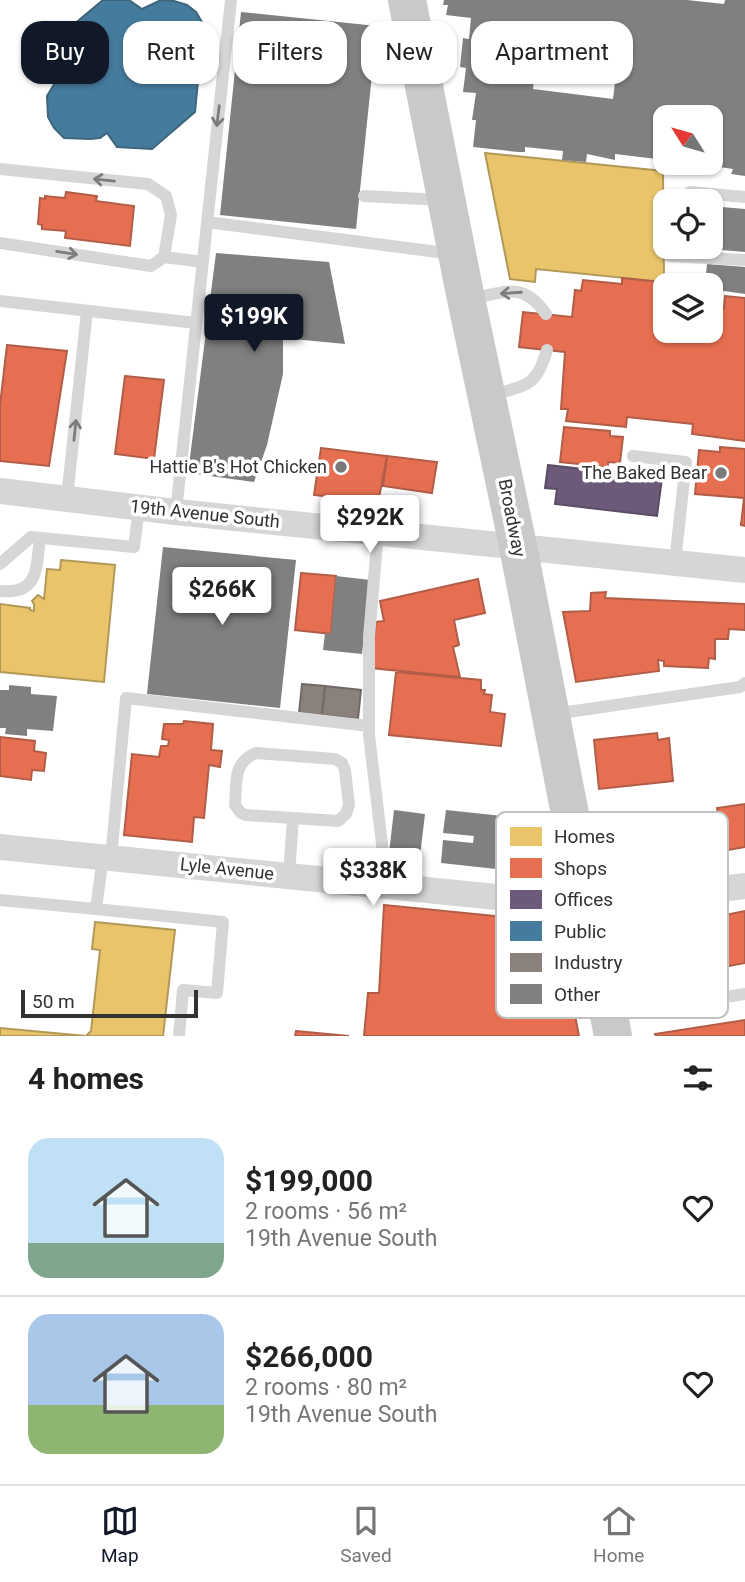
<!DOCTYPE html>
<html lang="en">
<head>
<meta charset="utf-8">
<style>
  body { margin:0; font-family:Roboto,sans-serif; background:#f6f6f6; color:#222; height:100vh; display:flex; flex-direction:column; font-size:26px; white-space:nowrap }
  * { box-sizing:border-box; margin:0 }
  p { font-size:23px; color:#767676 }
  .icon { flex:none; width:38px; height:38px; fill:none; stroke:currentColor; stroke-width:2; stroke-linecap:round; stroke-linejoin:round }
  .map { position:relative; height:1036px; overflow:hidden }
  .panel { display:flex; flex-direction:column; background:#fff; flex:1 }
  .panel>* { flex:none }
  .guide { position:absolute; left:21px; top:21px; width:704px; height:63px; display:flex; gap:14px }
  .needle { width:46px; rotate:307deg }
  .fabs { position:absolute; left:653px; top:105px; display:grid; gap:14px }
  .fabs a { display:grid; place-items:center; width:70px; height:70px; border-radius:14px; background:#fff; box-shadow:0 2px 5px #0004; font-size:35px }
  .scale { position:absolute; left:21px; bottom:18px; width:177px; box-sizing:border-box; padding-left:7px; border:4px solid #323232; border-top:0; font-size:19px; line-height:24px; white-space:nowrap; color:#323232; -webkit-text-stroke:5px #fff; paint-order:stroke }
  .price { position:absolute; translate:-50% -60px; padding:0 16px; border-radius:7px; background:#fff; color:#222; font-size:23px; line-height:46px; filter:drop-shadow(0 2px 4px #0008) }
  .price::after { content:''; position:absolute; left:50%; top:42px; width:21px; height:16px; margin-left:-10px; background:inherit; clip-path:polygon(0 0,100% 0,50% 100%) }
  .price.current { background:#111827; color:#fff }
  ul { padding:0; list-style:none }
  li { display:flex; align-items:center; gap:21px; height:175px; padding:0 28px }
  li+li { border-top:2px solid #e0e0e0 }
  li span { display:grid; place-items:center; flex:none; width:196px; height:140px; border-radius:21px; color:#555 }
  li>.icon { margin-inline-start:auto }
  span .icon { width:84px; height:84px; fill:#fffc; stroke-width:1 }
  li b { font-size:30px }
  h2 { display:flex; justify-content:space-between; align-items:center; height:84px; padding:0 28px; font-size:30px }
  .chip { padding:0 24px; border-radius:21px; background:#fff; box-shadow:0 2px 5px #0004; font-size:24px; line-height:63px }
  .chip.current { background:#111827; color:#fff }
  .menu { display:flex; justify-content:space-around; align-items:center; height:98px; border-top:2px solid #e0e0e0; background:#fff; font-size:19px; color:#767676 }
  .menu a { display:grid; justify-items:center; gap:4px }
  .menu .current { color:#111827 }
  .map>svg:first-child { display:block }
  .homes { fill:#e9c46a; stroke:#b29859; stroke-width:2 }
  .shops { fill:#e76f51; stroke:#b15d48; stroke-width:2 }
  .offices { fill:#6d597a; stroke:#5b4d64; stroke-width:2 }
  .public { fill:#457b9d; stroke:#3f657d; stroke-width:2 }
  .industry { fill:#8a817c; stroke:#706966; stroke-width:2 }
  .building { fill:#808080; fill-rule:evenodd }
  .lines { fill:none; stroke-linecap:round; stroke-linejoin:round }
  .lane { stroke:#d6d6d6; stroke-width:12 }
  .street { stroke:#d6d6d6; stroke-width:26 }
  .primary { stroke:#c9c9c9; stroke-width:38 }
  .oneway { stroke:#7c7c7c }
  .poi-dot { fill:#7a7a7a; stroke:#fff; stroke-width:2.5 }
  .labels { text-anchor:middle; stroke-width:7; stroke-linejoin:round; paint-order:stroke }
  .poi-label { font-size:18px; fill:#323232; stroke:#fff; text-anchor:end }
  .street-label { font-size:18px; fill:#323232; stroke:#fff }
  .key { fill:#fff; stroke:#c2c2c2; stroke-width:2 }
  .key-label { font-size:19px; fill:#323232 }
</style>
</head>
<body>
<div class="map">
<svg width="745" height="1036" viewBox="0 0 745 1036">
  <rect width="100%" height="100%" fill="#fff"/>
  <path class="homes" d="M485 153 663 171 664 282 536 269 535 282 510 279Z
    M61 560 115 565 104 682 0 672V604L30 608V610L34 611V604L32 601 38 595 44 599 47 569 60 570Z
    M95 922 175 930 163 1036H86L91 1031 100 950 92 949Z
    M0 1028 86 1036H0Z"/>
  <path class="shops" d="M66 192 97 196 96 201 134 206 130 246 65 238 66 231 42 229V225L38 224 40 198 45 199V196L65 198Z
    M622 278 659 282 657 301 665 302V331H710V307L724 308 725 296 745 298V441L692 434 693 424 627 417 626 427 566 421 568 409H561L565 352 519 347 523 312 572 317 575 290 581 291 583 280 622 284Z
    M7 345 67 351 49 466 0 461V405Z
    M125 376 164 380 154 459 115 454Z
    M564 427 610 431V436L623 437 620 463 608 462V467L560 462Z
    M720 447 745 449V526L741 525 744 498 695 494 699 450 720 452Z
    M321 448 387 456 378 503 314 495Z
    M387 456 437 462 432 493 383 486Z
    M301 573 336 576 331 634 295 630Z
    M478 579 485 613 454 620 459 645 453 647 460 677 371 668 376 622 384 621 380 601Z
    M606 592 605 598 745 604V630L729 629 728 639H715V659L709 658 708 668 664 666V661L658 660 659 671 576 682 563 612 590 611 591 593Z
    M396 672 481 680V690H485L484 694 492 695 490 712 505 714 501 746 389 735Z
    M184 721 213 724 211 750 222 751 220 767 209 765 204 818 194 817 192 842 124 835 132 754 159 757 161 746H168L169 740 162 739 164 724H183Z
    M657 733 658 740 669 738 673 781 599 789 594 740Z
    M0 737 35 741 34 751 46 753 44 771 32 770 31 780 0 776Z
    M745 804V847L722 851 720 838 713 840 711 822 719 821 717 808Z
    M384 905 557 922 579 1036H364L368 993H379Z
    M745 911V963L697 972 687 966 680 924Z
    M745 1020V1036H656L655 1034Z
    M296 1031 349 1036H295Z"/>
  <path class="offices" d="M548 465 662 478 657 516 555 504 557 489 545 488Z"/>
  <path class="public" d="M103 0H129L142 9 161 0 174 1 187 5 196 12 202 22 207 47 202 59 191 70 198 81 195 112 152 149 117 147 107 133 100 138 90 139 64 138 54 128 48 117 47 96 59 76 51 65 55 40Z"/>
  <path class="industry" d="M302 684 325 686 322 715 299 713Z
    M325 686 361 690 358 719 322 715Z"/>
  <path class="building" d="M444 0H687L724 4 725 0H745V176L731 174 733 169 699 164 710 163V117H665V160L615 154V160L587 154 586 162 562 160 563 151 525 147V152H518L473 147 476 120H472L476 93 463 92 466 68 460 67 463 38 469 39 471 18 446 15 448 5H443ZM605 41 620 42 613 99 533 89 536 63 599 70Z
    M241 12 377 26 356 229 220 215Z
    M710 206 745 209V252L710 249Z
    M216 253 329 262 345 344 283 338V374L267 445 254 482 188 473Z
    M707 264 745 267V294L710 289V285H705Z
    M163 547 296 560 280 708 147 694Z
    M336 576 370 580 362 654 323 650 325 633 331 634Z
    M9 685 31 687V694L57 696 53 731 27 729V736L5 734 6 728H0V690H9Z
    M394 810 425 814 419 865 388 862Z
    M446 810 530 819 524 872 441 863 443 840 473 843 474 836 443 833Z"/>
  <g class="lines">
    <path class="lane" d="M0 169 148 184 166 196 171 215 164 257 151 266 0 243
      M364 196 442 200
      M690 201V192L745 197
      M207 222 453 254
      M670 256 745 260
      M164 257 203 262
      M469 299C505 293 522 280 546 314
      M0 301 196 323
      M491 395C526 385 536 388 547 350
      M633 456 686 462 675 562
      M67 498 87 311
      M176 512 231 0
      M378 532 369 637V735L387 886
      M0 564 31 537 134 547 139 508
      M0 591C39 595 36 568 40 538
      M554 714 740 687 745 683
      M111 858 126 698 369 726
      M289 875 293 818 246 815 241 813 235 805C237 783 232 763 256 753L335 759 342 763 345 770 349 805 346 814 338 821 293 818
      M661 896 682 1003
      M0 900 96 909 103 857
      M96 909 223 922 217 993 183 990 179 1036
      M612 1015 745 994"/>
    <path class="street" d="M0 491 176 512 745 570
      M0 847 586 906 745 886"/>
    <path class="primary" d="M407 0 464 289 518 546 613 1036"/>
  </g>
  <defs><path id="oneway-shaft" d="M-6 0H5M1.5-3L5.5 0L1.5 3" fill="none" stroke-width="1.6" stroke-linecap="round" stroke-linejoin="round" transform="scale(1.75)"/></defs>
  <g class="oneway">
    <use href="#oneway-shaft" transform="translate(218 116) rotate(97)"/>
    <use href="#oneway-shaft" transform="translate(104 180) rotate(-174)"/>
    <use href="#oneway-shaft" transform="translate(67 253) rotate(9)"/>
    <use href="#oneway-shaft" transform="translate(511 293) rotate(176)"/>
    <use href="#oneway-shaft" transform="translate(75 430) rotate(-84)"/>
  </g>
  <g class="poi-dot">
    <circle cx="341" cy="467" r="7"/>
    <circle cx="721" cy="473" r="7"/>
  </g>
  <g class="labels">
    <g class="poi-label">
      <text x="327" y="473">Hattie B's Hot Chicken</text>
      <text x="707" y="479">The Baked Bear</text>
    </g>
    <g class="street-label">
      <text transform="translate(205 514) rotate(6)" y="6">19th Avenue South</text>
      <text transform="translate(512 518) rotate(79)" y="6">Broadway</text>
      <text transform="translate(227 869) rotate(6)" y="6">Lyle Avenue</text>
    </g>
  </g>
  <rect x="496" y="812" width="232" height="206" rx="10" class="key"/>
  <rect x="510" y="827" width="32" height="19" fill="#e9c46a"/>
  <rect x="510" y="858" width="32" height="20" fill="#e76f51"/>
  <rect x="510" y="890" width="32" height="19" fill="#6d597a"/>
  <rect x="510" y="921" width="32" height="20" fill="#457b9d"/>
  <rect x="510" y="953" width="32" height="19" fill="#8a817c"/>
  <rect x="510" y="984" width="32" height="20" fill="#808080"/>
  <g class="key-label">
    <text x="554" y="843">Homes</text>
    <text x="554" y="875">Shops</text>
    <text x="554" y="906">Offices</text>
    <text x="554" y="938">Public</text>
    <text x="554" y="969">Industry</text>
    <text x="554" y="1001">Other</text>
  </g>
</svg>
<div class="fabs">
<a><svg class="needle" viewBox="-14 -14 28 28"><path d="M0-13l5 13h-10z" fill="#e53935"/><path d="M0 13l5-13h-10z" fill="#767676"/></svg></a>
<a><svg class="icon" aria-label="locate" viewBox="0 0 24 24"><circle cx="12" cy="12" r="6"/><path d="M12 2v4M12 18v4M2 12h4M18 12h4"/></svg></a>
<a><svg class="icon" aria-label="layers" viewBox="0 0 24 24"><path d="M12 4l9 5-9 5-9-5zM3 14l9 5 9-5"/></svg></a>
</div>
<div class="scale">50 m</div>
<b class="price current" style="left:254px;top:354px">$199K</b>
<b class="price" style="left:370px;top:555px">$292K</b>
<b class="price" style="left:222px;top:627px">$266K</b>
<b class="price" style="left:373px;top:908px">$338K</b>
<div class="guide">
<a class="chip current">Buy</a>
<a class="chip">Rent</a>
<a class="chip">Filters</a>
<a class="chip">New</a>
<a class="chip">Apartment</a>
</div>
</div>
<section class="panel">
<h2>4 homes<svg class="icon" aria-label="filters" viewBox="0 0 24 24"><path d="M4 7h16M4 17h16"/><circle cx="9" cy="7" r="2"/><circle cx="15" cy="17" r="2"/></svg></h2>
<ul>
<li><span style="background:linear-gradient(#bfe0f5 75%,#7fa58c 0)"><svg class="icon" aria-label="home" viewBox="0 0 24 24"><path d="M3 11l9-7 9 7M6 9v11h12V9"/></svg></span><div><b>$199,000</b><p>2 rooms · 56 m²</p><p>19th Avenue South</p></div><svg class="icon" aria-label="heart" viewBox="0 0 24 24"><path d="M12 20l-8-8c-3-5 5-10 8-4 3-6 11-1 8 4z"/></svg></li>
<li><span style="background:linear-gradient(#a9c7e8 65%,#8fb573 0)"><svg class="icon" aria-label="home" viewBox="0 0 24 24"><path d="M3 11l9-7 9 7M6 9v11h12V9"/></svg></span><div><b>$266,000</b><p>2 rooms · 80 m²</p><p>19th Avenue South</p></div><svg class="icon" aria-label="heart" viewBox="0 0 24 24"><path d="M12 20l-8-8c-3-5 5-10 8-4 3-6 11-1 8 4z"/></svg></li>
</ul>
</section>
<nav class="menu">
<a class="current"><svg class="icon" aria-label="map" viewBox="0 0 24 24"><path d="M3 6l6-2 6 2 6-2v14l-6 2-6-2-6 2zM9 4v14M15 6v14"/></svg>Map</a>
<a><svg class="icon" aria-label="saved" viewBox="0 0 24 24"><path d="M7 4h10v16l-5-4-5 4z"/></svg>Saved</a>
<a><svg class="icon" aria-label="home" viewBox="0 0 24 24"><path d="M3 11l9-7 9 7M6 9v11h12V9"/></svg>Home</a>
</nav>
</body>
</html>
